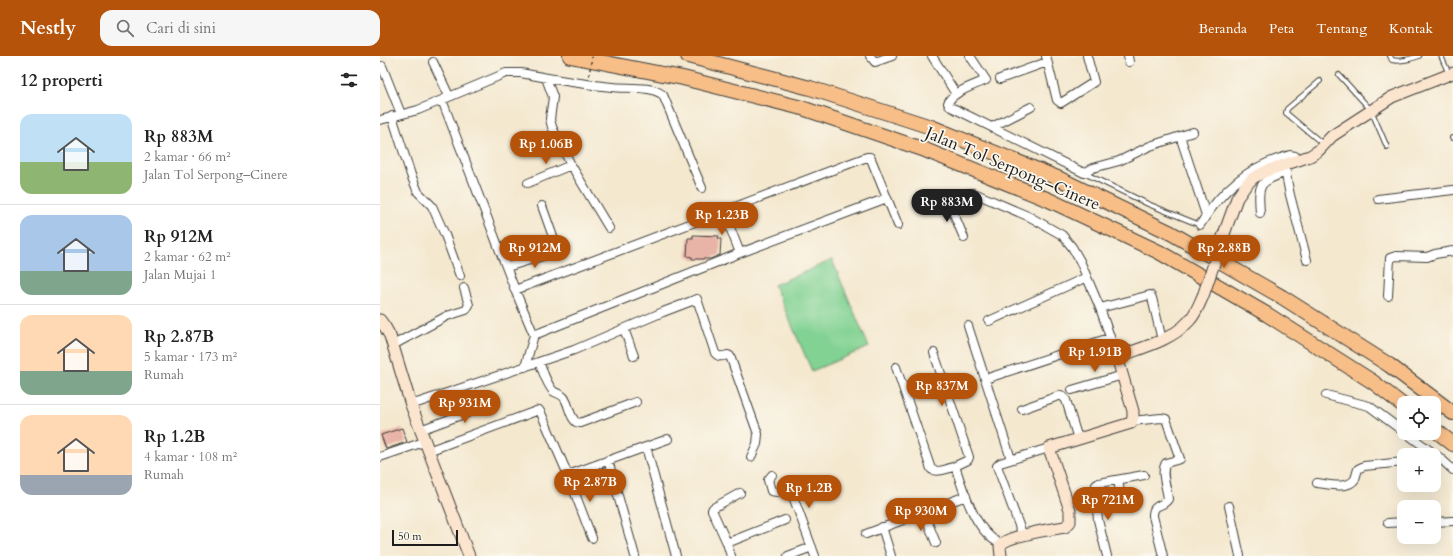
<!DOCTYPE html>
<html lang="id">
<head>
<meta charset="utf-8">
<style>
  body { margin:0; font-family:Cardo,serif; background:#f6f6f6; color:#222; height:100vh; display:flex; flex-direction:column; font-size:15px; white-space:nowrap }
  * { box-sizing:border-box; margin:0 }
  p { font-size:13px; color:#767676 }
  .icon { flex:none; width:22px; height:22px; fill:none; stroke:currentColor; stroke-width:2; stroke-linecap:round; stroke-linejoin:round }
  .map { position:relative; flex:1; overflow:hidden }
  .side { display:flex; flex-direction:column; background:#fff; width:380px }
  .side>* { flex:none }
  .tools { position:absolute; left:1017px; top:340px; display:grid; gap:8px }
  .tools a { display:grid; place-items:center; width:44px; height:44px; border-radius:8px; background:#fff; box-shadow:0 4px 16px #0002; font-size:20px }
  .scale { position:absolute; left:12px; bottom:10px; width:66px; box-sizing:border-box; padding-left:4px; border:2px solid #1c1c1c; border-top:0; font-size:11px; line-height:14px; white-space:nowrap; color:#1c1c1c; -webkit-text-stroke:3px #fbf7ec; paint-order:stroke }
  .price { position:absolute; translate:-50% -34px; padding:0 9px; border-radius:14px; background:#b45309; color:#fff; font-size:13px; line-height:26px; filter:drop-shadow(0 1px 2px #0008) }
  .price::after { content:''; position:absolute; left:50%; top:24px; width:12px; height:9px; margin-left:-6px; background:inherit; clip-path:polygon(0 0,100% 0,50% 100%) }
  .price.active { background:#222; color:#fff }
  ul { padding:0; list-style:none }
  li { display:flex; align-items:center; gap:12px; height:100px; padding:0 20px }
  li+li { border-top:1px solid #e0e0e0 }
  li span { display:grid; place-items:center; flex:none; width:112px; height:80px; border-radius:12px; color:#555 }
  li>.icon { margin-inline-start:auto }
  span .icon { width:48px; height:48px; fill:#fffc; stroke-width:1 }
  li b { font-size:17px }
  h2 { display:flex; justify-content:space-between; align-items:center; height:48px; padding:0 20px; font-size:17px }
  header { display:flex; align-items:center; gap:24px; box-sizing:border-box; height:56px; padding:0 20px; background:#b45309; color:#fff }
  header strong { font-size:19px }
  nav { display:flex; gap:22px; margin-inline-start:auto; font-size:14px }
  .search { width:280px; height:36px; background:#f6f6f6; display:flex; align-items:center; gap:10px; box-sizing:border-box; padding:0 14px; border-radius:12px; color:#767676; font-size:15px }
  main { display:flex; flex:1; min-height:0 }
  .map>svg:first-child { display:block }
  .green { fill:#81d293; stroke:#4e7758 }
  .building { fill:#e9b4a8 }
  .lines { fill:none; stroke-linecap:round; stroke-linejoin:round }
  .lane-casing { stroke:#3c3b37; stroke-width:6 }
  .street-casing { stroke:#3c3b37; stroke-width:10 }
  .secondary-casing { stroke:#3c3b37; stroke-width:13 }
  .highway-casing { stroke:#3c3b37; stroke-width:16 }
  .lane { stroke:#fff; stroke-width:4 }
  .street { stroke:#fff; stroke-width:8 }
  .secondary { stroke:#fce5cf; stroke-width:11 }
  .highway { stroke:#f7be88; stroke-width:14 }
  .secondary-bridge-casing { stroke:#3c3b37; stroke-width:13; stroke-linecap:butt }
  .path-bridge { stroke:#3c3b37; stroke-width:1.5; stroke-dasharray:3 3; stroke-linecap:butt }
  .secondary-bridge { stroke:#fce5cf; stroke-width:11 }
  .labels { text-anchor:middle; stroke-width:3.5; stroke-linejoin:round; paint-order:stroke }
  .street-label { font-size:17px; fill:#1c1c1c; stroke:#fbf7ec }
</style>
</head>
<body>
<header>
<strong>Nestly</strong>
<div class="search"><svg class="icon" aria-label="search" viewBox="0 0 24 24"><circle cx="10" cy="10" r="6"/><path d="M15 15l6 6"/></svg>Cari di sini</div>
<nav><a>Beranda</a><a>Peta</a><a>Tentang</a><a>Kontak</a></nav>
</header>
<main>
<section class="side">
<h2>12 properti<svg class="icon" aria-label="filters" viewBox="0 0 24 24"><path d="M4 7h16M4 17h16"/><circle cx="9" cy="7" r="2"/><circle cx="15" cy="17" r="2"/></svg></h2>
<ul>
<li><span style="background:linear-gradient(#bfe0f5 60%,#8fb573 0)"><svg class="icon" aria-label="home" viewBox="0 0 24 24"><path d="M3 11l9-7 9 7M6 9v11h12V9"/></svg></span><div><b>Rp 883M</b><p>2 kamar · 66 m²</p><p>Jalan Tol Serpong–Cinere</p></div></li>
<li><span style="background:linear-gradient(#a9c7e8 70%,#7fa58c 0)"><svg class="icon" aria-label="home" viewBox="0 0 24 24"><path d="M3 11l9-7 9 7M6 9v11h12V9"/></svg></span><div><b>Rp 912M</b><p>2 kamar · 62 m²</p><p>Jalan Mujai 1</p></div></li>
<li><span style="background:linear-gradient(#ffd9b3 70%,#7fa58c 0)"><svg class="icon" aria-label="home" viewBox="0 0 24 24"><path d="M3 11l9-7 9 7M6 9v11h12V9"/></svg></span><div><b>Rp 2.87B</b><p>5 kamar · 173 m²</p><p>Rumah</p></div></li>
<li><span style="background:linear-gradient(#ffd9b3 75%,#9aa5b1 0)"><svg class="icon" aria-label="home" viewBox="0 0 24 24"><path d="M3 11l9-7 9 7M6 9v11h12V9"/></svg></span><div><b>Rp 1.2B</b><p>4 kamar · 108 m²</p><p>Rumah</p></div></li>
</ul>
</section>
<div class="map">
<svg width="1073" height="500" viewBox="0 0 1073 500">
  <rect width="100%" height="100%" fill="#fbf7ec"/>
  <filter id="ink" filterUnits="userSpaceOnUse"><feTurbulence type="fractalNoise" baseFrequency=".025" numOctaves="2"/><feDisplacementMap in="SourceGraphic" scale="8" xChannelSelector="R" yChannelSelector="G"/><feConvolveMatrix kernelMatrix="1 2 1 2 8 2 1 2 1" color-interpolation-filters="sRGB"/></filter>
  <filter id="wash" filterUnits="userSpaceOnUse"><feTurbulence type="fractalNoise" baseFrequency=".012" numOctaves="4" result="noise"/><feDisplacementMap in="SourceGraphic" scale="16" xChannelSelector="R" yChannelSelector="G"/><feGaussianBlur stdDeviation="0.9" result="paint"/><feColorMatrix in="noise" values="0 0 0 0 0 0 0 0 0 0 0 0 0 0 0 0 0 1.4 0 .05"/><feComposite in="paint" operator="in"/></filter>
  <g filter="url(#wash)">
    <rect width="100%" height="100%" fill="#f4e8cf"/>
    <path class="green" d="M452 204 489 291 432 315 394 229Z"/>
    <g id="blocks">
      <path class="building" d="M313 179 339 180 338 183H341L340 199 330 203H312V201L307 200 308 182H313Z
        M22 372 27 386 6 393 1 379Z"/>
    </g>
  </g>
  <g filter="url(#ink)">
    <use href="#blocks" fill-opacity="0" stroke="#3c3b37" stroke-width="1"/>
    <g class="lines">
      <g class="lane-casing">
        <path id="lane" d="M1010 0 1012 4C1021 6 1030 3 1039 0
          M1061 0 1069 18
          M959 19 991 54 1007 91
          M940 25 907 53 906 57 943 88
          M1072 82H1073
          M704 117 768 148 820 169"/>
      </g>
      <g class="street-casing">
        <path id="street" d="M490 0 495 6 512 0
          M552 0 576 38
          M590 0 606 24C595 29 572 36 568 47L571 51 704 117 713 112 739 105 770 90 813 76
          M666 0 677 44 681 47 714 26 707 0
          M748 0 749 6
          M53 6 69 40
          M2 10 21 58
          M166 22 173 41 170 63 172 71 191 109 229 172
          M620 23 667 6
          M62 44 135 234 154 279
          M12 60 31 119 38 136 52 150 65 179 80 220
          M0 64 38 54 126 17H141C171 23 201 28 232 31 247 33 270 29 283 39L322 132
          M612 71 651 51
          M800 80 826 159
          M904 109 910 139 927 204
          M148 127 191 109
          M998 143 1073 134
          M344 156 360 197
          M880 157C878 127 878 127 906 116
          M820 169C842 133 869 110 910 99L915 100 918 104
          M584 182 569 146 584 138 594 137 650 161 682 179 692 191 700 205 720 252 737 301
          M127 211 176 196 177 192 162 150
          M135 234 487 101H490L491 103 518 169
          M1008 240 1010 202 1016 200 1047 201 1055 198 1073 195
          M720 252 770 239 772 242 782 284
          M609 265 707 221
          M588 270 631 403
          M244 273 254 300
          M154 279 360 197 507 142
          M13 289 67 260 86 254 89 249 84 232
          M159 306C163 315 166 327 173 335 177 338 183 338 185 343 190 351 189 360 196 366L200 367 256 346
          M145 311 154 279
          M516 311 551 413C559 419 580 408 588 404L589 401 554 297
          M605 323 729 282
          M692 334 743 319
          M946 339 989 350 1024 376
          M31 349 194 294 283 256 317 243 335 297C339 302 343 300 348 299L350 300 378 378 377 388 371 401
          M642 353 681 339 686 344 698 383
          M752 365 781 362 786 363 800 403 786 407C780 416 787 432 788 443 783 452 773 446 773 460L783 500
          M40 374 114 347
          M1026 377 1060 402
          M266 391 296 500
          M48 395 159 354 161 357 188 419 212 482
          M0 401 44 386
          M1055 402H1060L1073 414
          M228 404 255 500
          M575 410C584 436 595 476 621 488
          M188 419 288 383
          M392 419 388 424 391 435 397 436 409 433 411 435 435 500
          M738 424 742 448
          M937 427C947 428 968 434 975 423 976 420 977 416 978 413L984 410 1024 406
          M849 450 860 500
          M544 457 556 487
          M1054 466 1073 465
          M1008 467 1024 466
          M502 471 511 500
          M486 478 586 440
          M643 480 617 410 620 407 669 392
          M347 487 405 464
          M351 500 347 487 332 454 333 452 360 437
          M408 500 432 491
          M727 500 718 464 715 433 716 429 719 427 764 419"/>
      </g>
      <g class="secondary-casing">
        <path id="secondary" d="M844 178 857 142 866 129 873 122 886 115 930 100 938 95 952 80 1012 41 1073 17
          M0 264 5 271 10 280 31 349 89 500
          M621 500 620 490C625 480 673 473 685 471L690 466V454L669 392 751 367 753 362V355L737 301C761 292 791 285 809 265 816 258 819 248 823 240"/>
      </g>
      <g class="highway-casing">
        <path id="highway" d="M190 0 303 22 422 52 545 94 669 144 779 196 888 259 993 326 1024 350
          M308 0 430 32 551 71 680 123 791 177 902 241 1009 309 1073 357
          M1054 373 1073 388"/>
      </g>
      <use href="#lane" class="lane"/>
      <use href="#street" class="street"/>
      <use href="#secondary" class="secondary"/>
      <use href="#highway" class="highway"/>
      <g class="secondary-bridge-casing">
        <path id="secondary-bridge" d="M823 240 844 178"/>
      </g>
      <path class="path-bridge" d="M209 20 212 0"/>
      <use href="#secondary-bridge" class="secondary-bridge"/>
    </g>
  </g>
  <g class="labels">
    <g class="street-label">
      <text transform="translate(633 112) rotate(23)" y="6">Jalan Tol Serpong–Cinere</text>
    </g>
  </g>
</svg>
<div class="tools">
<a><svg class="icon" aria-label="locate" viewBox="0 0 24 24"><circle cx="12" cy="12" r="6"/><path d="M12 2v4M12 18v4M2 12h4M18 12h4"/></svg></a>
<a>+</a>
<a>−</a>
</div>
<div class="scale">50 m</div>
<b class="price" style="left:166px;top:109px">Rp 1.06B</b>
<b class="price active" style="left:567px;top:167px">Rp 883M</b>
<b class="price" style="left:342px;top:180px">Rp 1.23B</b>
<b class="price" style="left:155px;top:213px">Rp 912M</b>
<b class="price" style="left:844px;top:213px">Rp 2.88B</b>
<b class="price" style="left:715px;top:317px">Rp 1.91B</b>
<b class="price" style="left:562px;top:351px">Rp 837M</b>
<b class="price" style="left:85px;top:368px">Rp 931M</b>
<b class="price" style="left:210px;top:447px">Rp 2.87B</b>
<b class="price" style="left:429px;top:453px">Rp 1.2B</b>
<b class="price" style="left:728px;top:465px">Rp 721M</b>
<b class="price" style="left:541px;top:476px">Rp 930M</b>
</div>
</main>
</body>
</html>
